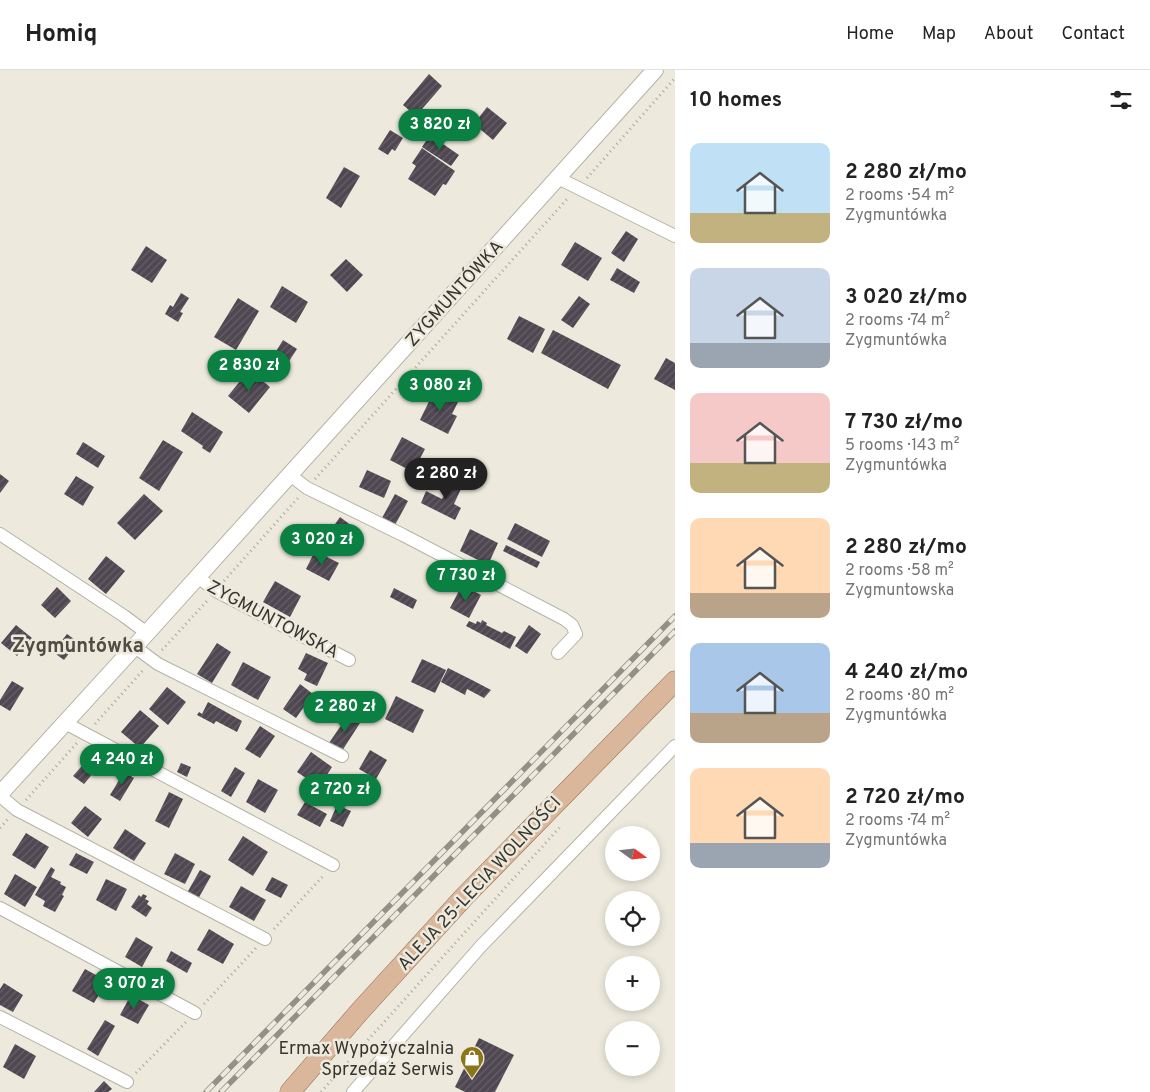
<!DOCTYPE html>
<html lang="en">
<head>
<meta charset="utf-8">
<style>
  body { margin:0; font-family:Overpass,sans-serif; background:#f2f2f2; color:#222; height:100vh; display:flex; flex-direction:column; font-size:19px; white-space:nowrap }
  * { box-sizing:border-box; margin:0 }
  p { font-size:16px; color:#767676 }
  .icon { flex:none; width:28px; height:28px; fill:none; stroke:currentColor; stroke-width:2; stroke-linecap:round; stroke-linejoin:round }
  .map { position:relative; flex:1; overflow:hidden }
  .panel { display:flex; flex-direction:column; background:#fff; width:475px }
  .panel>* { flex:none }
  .needle { width:32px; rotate:105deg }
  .buttons { position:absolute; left:605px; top:756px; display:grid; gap:10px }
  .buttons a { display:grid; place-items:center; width:55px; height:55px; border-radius:50%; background:#fff; box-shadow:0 2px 8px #0003; font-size:25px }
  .price { position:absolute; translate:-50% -42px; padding:0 11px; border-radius:18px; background:#0b8043; color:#fff; font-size:16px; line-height:32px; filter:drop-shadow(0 1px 2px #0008) }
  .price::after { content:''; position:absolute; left:50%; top:30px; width:15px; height:11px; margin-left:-8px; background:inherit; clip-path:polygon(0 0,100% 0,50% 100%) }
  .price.selected { background:#222; color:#fff }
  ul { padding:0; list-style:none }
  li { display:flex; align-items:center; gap:15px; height:125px; padding:0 15px }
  li span { display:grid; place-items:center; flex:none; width:140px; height:100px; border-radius:10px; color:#555 }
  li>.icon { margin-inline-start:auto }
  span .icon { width:60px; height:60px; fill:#fffc; stroke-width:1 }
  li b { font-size:21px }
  h2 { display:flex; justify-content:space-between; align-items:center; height:60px; padding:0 15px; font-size:21px }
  header { display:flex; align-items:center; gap:30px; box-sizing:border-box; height:70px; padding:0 25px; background:#fff; border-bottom:1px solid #e0e0e0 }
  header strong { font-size:24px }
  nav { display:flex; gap:28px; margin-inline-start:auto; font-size:18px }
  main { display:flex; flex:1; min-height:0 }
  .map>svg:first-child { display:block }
  .building { fill:url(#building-hatch) }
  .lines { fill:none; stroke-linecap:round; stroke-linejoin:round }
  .minor-casing { stroke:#b4b2a5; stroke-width:14 }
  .tertiary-casing { stroke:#b4b2a5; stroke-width:18 }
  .primary-casing { stroke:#91694a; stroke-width:21 }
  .path { stroke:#aaa89d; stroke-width:3; stroke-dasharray:1 4; stroke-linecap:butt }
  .minor { stroke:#fff; stroke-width:12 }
  .tertiary { stroke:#fff; stroke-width:16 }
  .primary { stroke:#dab69b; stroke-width:20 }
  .rail-casing { stroke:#939187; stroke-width:5.5 }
  .rail { stroke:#edeadd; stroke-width:4; stroke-dasharray:11; stroke-linecap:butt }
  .labels { text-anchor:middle; stroke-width:5; stroke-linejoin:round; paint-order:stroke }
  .street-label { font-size:18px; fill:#36352f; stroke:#edeadd }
  .poi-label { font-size:18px; fill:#36352f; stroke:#edeadd; text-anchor:end }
  .quarter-label { font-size:20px; font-weight:bold; fill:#504e43; stroke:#edeadd }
</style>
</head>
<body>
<header>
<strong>Homiq</strong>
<nav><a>Home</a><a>Map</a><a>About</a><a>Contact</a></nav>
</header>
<main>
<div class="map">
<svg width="675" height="1022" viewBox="0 0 675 1022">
  <defs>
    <pattern id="building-hatch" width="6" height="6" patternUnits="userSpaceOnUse" patternTransform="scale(1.25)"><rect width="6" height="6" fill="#4f4751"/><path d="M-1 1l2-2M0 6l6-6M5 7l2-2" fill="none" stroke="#666067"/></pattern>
  </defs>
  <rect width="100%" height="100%" fill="#edeadd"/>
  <path class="building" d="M429 4 442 16 416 46 403 35Z
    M487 37 507 53 493 70 474 54Z
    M390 60 403 68 395 81 392 79 388 85 378 79Z
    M430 65 459 85 451 96 422 77Z
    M422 78 455 101 446 115 443 114 435 126 408 109 416 96 412 93Z
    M344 97 360 106 341 138 326 128Z
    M626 161 638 169 624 192 611 183Z
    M575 172 602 188 588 211 561 195Z
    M146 176 167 190 152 213 131 200Z
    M346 189 363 205 347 222 330 205Z
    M617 198 640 212 634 223 610 210Z
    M282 216 308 232 296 253 270 237Z
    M181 223 189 228 180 242 183 243 178 252 165 244 170 235 173 237Z
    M579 226 590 234 573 258 561 250Z
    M238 228 259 241 236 280 214 267Z
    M519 246 545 259 533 283 507 269Z
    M553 260 621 295 608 319 541 283Z
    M283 270 297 279 280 305 267 296Z
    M666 288 675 293V320L654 309Z
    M249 300 270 317 249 343 228 326Z
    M435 319 459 330 452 344 457 346 448 364 420 350Z
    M192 342 223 362 210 383 202 378 203 376 181 361Z
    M402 367 425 379 413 402 390 390Z
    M163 370 183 382 159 421 139 408Z
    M83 372 105 386 98 398 76 384Z
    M367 400 391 411 384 428 359 417Z
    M0 404 9 411 0 423Z
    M76 406 94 417 83 436 64 424Z
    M461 406 466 408 454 434 461 438 455 450 421 433 426 421 442 429 452 410 457 413Z
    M144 424 163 441 135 470 117 453Z
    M395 424 408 431 395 455 382 448Z
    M340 447 356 459 344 476 328 464Z
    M515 453 550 471 542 487 507 469Z
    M470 459 498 473 488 495 460 481Z
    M506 475 540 492 537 498 503 481Z
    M315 481 339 493 329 511 306 499Z
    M106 486 125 501 106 524 88 509Z
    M275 511 301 526 290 547 263 532Z
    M462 515 481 525 469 548 450 538Z
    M57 517 71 531 55 548 41 535Z
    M394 518 417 530 413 539 390 527Z
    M482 550 487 553 486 555 502 563 504 561 516 567 510 579 466 556 469 551 476 554 477 551 481 553Z
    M16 555 32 568 17 586 1 573Z
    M529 555 541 564 527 584 515 576Z
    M67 564 78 572 64 590 53 582Z
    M217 573 231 582 212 613 197 604Z
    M306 583 328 593 317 616 304 610 307 604 298 599Z
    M422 589 446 600 435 623 411 612Z
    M243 592 271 607 258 630 231 615Z
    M448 598 472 610 491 620 484 628 467 619 465 625 441 612Z
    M12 611 24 618 10 641 0 635V630Z
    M300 614 313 624 296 648 283 639Z
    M167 617 186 632 168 655 149 639Z
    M396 626 424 640 413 663 385 649Z
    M208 632 242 651 237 662 216 651 214 654 197 645 199 642 202 644Z
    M140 640 159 656 140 678 121 662Z
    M348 645 360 653 342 681 329 673Z
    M260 656 275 666 260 688 245 679Z
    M370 680 387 690 376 709 359 699Z
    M95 681 105 689 84 714 73 706Z
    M311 682 332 697 319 717 297 702Z
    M181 693 191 697 187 707 177 702Z
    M235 697 245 703 231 727 221 721Z
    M124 702 134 708 120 731 110 725Z
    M258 709 278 720 265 743 246 732Z
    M169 722 183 729 169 758 155 751Z
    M305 732 327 744 320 757 297 745Z
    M337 735 351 741 343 757 330 751Z
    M85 736 102 749 88 767 71 753Z
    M125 759 146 773 134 791 113 778Z
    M26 763 49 777 35 799 12 785Z
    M243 766 268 782 253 806 228 790Z
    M76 783 94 792 87 804 69 795Z
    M175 783 195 794 185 814 164 804Z
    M51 797 55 800 51 807 61 812 60 814 66 817 62 825 64 826 55 842 43 836 45 831 35 825Z
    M200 800 211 806 198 829 187 823Z
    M15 804 37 817 25 837 4 824Z
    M272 807 288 815 281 828 265 820Z
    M106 809 127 819 116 841 96 830Z
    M241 816 266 830 254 851 229 837Z
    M143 824 147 826 145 829 149 831 147 834 152 838 146 847 131 837 139 825 141 827Z
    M209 859 234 874 223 894 197 880Z
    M136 867 153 877 142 897 125 887Z
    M171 881 192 893 187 903 166 891Z
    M85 899 107 911 94 933 72 921Z
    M4 913 23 925 13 942 0 935V919Z
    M131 925 149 935 138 954 120 945Z
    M105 950 115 956 98 986 87 979Z
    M479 968 514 985 495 1022H465L455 1017Z
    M15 974 36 986 24 1009 3 997Z
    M104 1011 112 1019 108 1022H94Z"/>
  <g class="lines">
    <g class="minor-casing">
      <path id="minor" d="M558 108 675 166
        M290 405 307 418 403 465 564 549 572 555 576 564 558 583
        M0 464 124 546 147 563
        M198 507 216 521 349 590
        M135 577 158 594 342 686
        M65 653 333 795
        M0 726 17 740 265 869
        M0 838 195 943
        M0 947 127 1012
        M353 1022 481 876 675 676"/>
    </g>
    <g class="tertiary-casing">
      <path id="tertiary" d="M0 724 147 563 655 0"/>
    </g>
    <g class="primary-casing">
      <path id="primary" d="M290 1022 361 940 464 827 675 611"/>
    </g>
    <path class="path" d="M587 108 675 8
      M315 409 569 127
      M224 511 298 428
      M162 580 207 531
      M95 654 144 599
      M26 730 77 673
      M0 758 8 749
      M274 859 324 805
      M204 934 256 878
      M136 1003 186 952
      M321 1022 560 757"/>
    <use href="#minor" class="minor"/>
    <use href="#tertiary" class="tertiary"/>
    <use href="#primary" class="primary"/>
    <g class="rail-casing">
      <path id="rail" d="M206 1022 675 546
        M221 1022 675 561"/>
    </g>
    <use href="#rail" class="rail"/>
  </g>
  <defs>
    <g id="shop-pin" transform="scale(1.25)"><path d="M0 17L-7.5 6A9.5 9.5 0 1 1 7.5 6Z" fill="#8c761a" stroke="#edeadd"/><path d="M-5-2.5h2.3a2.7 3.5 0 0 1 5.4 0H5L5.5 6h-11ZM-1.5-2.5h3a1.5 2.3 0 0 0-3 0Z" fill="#fff"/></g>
  </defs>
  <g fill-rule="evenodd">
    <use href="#shop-pin" x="472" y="988"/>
  </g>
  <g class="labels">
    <g class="street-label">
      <text transform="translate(454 223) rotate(-48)" y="6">ZYGMUNTÓWKA</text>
      <text transform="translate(273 549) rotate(28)" y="6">ZYGMUNTOWSKA</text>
      <text transform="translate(479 813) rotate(-47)" y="6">ALEJA 25-LECIA WOLNOŚCI</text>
    </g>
    <g class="poi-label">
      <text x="454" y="984">Ermax Wypożyczalnia<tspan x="454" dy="21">Sprzedaż Serwis</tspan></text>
    </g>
    <g class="quarter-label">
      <text x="78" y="582">Zygmuntówka</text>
    </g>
  </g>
</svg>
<div class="buttons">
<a><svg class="needle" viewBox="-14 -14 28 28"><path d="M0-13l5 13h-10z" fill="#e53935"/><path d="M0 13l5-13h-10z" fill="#767676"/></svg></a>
<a><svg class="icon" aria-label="locate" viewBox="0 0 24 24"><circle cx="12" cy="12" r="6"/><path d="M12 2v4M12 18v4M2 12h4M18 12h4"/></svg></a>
<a>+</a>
<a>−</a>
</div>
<b class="price" style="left:440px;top:81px">3 820 zł</b>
<b class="price" style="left:249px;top:322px">2 830 zł</b>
<b class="price" style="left:440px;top:342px">3 080 zł</b>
<b class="price selected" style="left:446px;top:430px">2 280 zł</b>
<b class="price" style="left:322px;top:496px">3 020 zł</b>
<b class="price" style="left:466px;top:532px">7 730 zł</b>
<b class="price" style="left:345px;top:663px">2 280 zł</b>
<b class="price" style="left:122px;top:716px">4 240 zł</b>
<b class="price" style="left:340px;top:746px">2 720 zł</b>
<b class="price" style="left:134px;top:940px">3 070 zł</b>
</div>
<section class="panel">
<h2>10 homes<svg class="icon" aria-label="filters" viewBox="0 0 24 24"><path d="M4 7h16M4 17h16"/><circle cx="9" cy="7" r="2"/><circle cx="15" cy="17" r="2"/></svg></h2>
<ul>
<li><span style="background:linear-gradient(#bfe0f5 70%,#c2b280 0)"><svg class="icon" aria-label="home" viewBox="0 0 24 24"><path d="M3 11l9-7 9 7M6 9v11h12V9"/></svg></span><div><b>2 280 zł/mo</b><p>2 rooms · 54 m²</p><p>Zygmuntówka</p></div></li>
<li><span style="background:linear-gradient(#c9d6e8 75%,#9aa5b1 0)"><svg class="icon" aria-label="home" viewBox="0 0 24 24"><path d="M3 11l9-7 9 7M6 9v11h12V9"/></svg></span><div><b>3 020 zł/mo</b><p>2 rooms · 74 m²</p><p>Zygmuntówka</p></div></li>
<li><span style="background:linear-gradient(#f6c9c9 70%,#c2b280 0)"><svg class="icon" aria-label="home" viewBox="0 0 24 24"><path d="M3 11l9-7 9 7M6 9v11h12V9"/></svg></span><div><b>7 730 zł/mo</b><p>5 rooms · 143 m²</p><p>Zygmuntówka</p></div></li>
<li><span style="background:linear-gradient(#ffd9b3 75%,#b9a48a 0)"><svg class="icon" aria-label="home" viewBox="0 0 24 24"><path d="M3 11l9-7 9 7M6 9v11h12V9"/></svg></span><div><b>2 280 zł/mo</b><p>2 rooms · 58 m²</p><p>Zygmuntowska</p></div></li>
<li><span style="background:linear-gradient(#a9c7e8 70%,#b9a48a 0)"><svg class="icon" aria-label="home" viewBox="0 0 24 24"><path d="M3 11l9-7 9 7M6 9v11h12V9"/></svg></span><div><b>4 240 zł/mo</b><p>2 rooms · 80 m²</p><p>Zygmuntówka</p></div></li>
<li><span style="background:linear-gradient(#ffd9b3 75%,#9aa5b1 0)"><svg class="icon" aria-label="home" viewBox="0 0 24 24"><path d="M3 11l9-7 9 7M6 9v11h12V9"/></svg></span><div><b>2 720 zł/mo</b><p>2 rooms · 74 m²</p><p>Zygmuntówka</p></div></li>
</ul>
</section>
</main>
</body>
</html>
